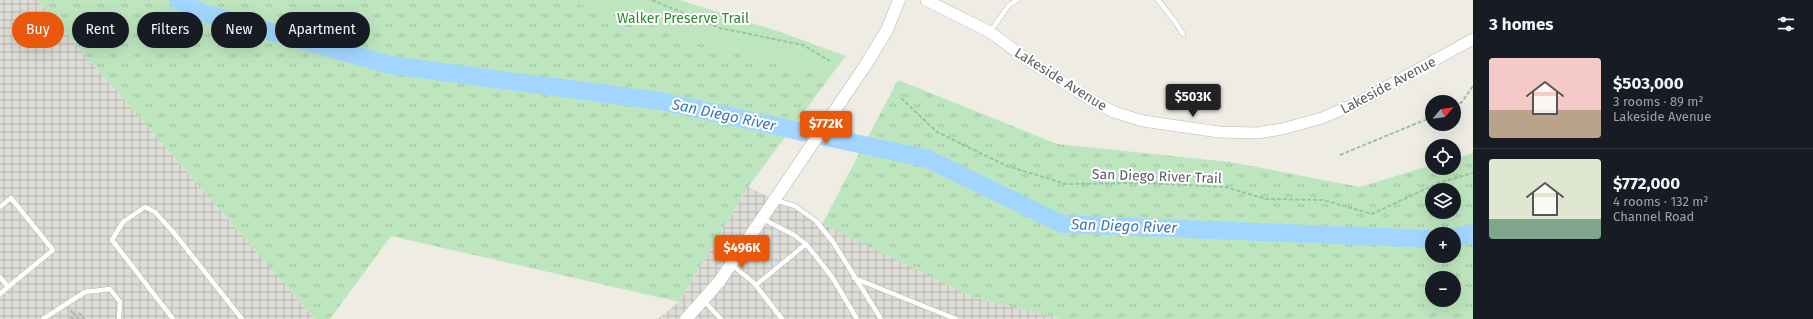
<!DOCTYPE html>
<html lang="en">
<head>
<meta charset="utf-8">
<style>
  body { margin:0; font-family:"Fira Sans",sans-serif; background:#20242c; color:#f1f3f6; height:100vh; display:flex; flex-direction:column; font-size:15px; white-space:nowrap }
  * { box-sizing:border-box; margin:0 }
  p { font-size:13px; color:#9ea1a6 }
  .icon { flex:none; width:22px; height:22px; fill:none; stroke:currentColor; stroke-width:2; stroke-linecap:round; stroke-linejoin:round }
  .map { position:relative; flex:1; overflow:hidden }
  .drawer { display:flex; flex-direction:column; background:#171b24; width:340px }
  .drawer>* { flex:none }
  .banner { position:absolute; left:12px; top:12px; width:380px; height:36px; display:flex; gap:8px }
  .needle { width:26px; rotate:61deg }
  .controls { position:absolute; left:1425px; top:95px; display:grid; gap:8px }
  .controls a { display:grid; place-items:center; width:36px; height:36px; border-radius:50%; background:#171b24; box-shadow:0 4px 16px #0002; font-size:20px }
  .price { position:absolute; translate:-50% -34px; padding:0 9px; border-radius:4px; background:#ea580c; color:#fff; font-size:13px; line-height:26px; filter:drop-shadow(0 1px 2px #0008) }
  .price::after { content:''; position:absolute; left:50%; top:24px; width:12px; height:9px; margin-left:-6px; background:inherit; clip-path:polygon(0 0,100% 0,50% 100%) }
  .price.on { background:#222; color:#fff }
  ul { padding:0; list-style:none }
  li { display:flex; align-items:center; gap:12px; height:100px; padding:0 16px }
  li+li { border-top:1px solid #363941 }
  li span { display:grid; place-items:center; flex:none; width:112px; height:80px; border-radius:4px; color:#555 }
  li>.icon { margin-inline-start:auto }
  span .icon { width:48px; height:48px; fill:#fffc; stroke-width:1 }
  li b { font-size:17px }
  h2 { display:flex; justify-content:space-between; align-items:center; height:48px; padding:0 16px; font-size:17px }
  .tag { padding:0 14px; border-radius:18px; background:#171b24; box-shadow:0 4px 16px #0002; font-size:14px; line-height:36px }
  .tag.on { background:#ea580c; color:#fff }
  main { display:flex; flex:1; min-height:0 }
  .map>svg:first-child { display:block }
  .industrial { fill:url(#industrial-grid) }
  .grass { fill:url(#grass-tufts); fill-rule:evenodd }
  .green { fill:#bee6be }
  .lines { fill:none; stroke-linecap:round; stroke-linejoin:round }
  .river { stroke:#a2d6ff; stroke-width:18 }
  .building { fill:url(#building-back-hatch) }
  .service-casing { stroke:#b5b9bd; stroke-width:5.5 }
  .tertiary-casing { stroke:#b5b9bd; stroke-width:12 }
  .secondary-casing { stroke:#b6babf; stroke-width:13 }
  .path { stroke:#96c5a4; stroke-width:2; stroke-dasharray:4 2; stroke-linecap:butt }
  .service { stroke:#fff; stroke-width:4.5 }
  .tertiary { stroke:#fff; stroke-width:11 }
  .secondary { stroke:#fff; stroke-width:12 }
  .labels { text-anchor:middle; stroke-width:4; stroke-linejoin:round; paint-order:stroke }
  .park-label { font-size:14px; fill:#328436; stroke:#fff }
  .street-label { font-size:14px; fill:#5b5f64; stroke:#fff }
  .water-label { font-size:15px; font-style:italic; fill:#3c76b3; stroke:#fff }
</style>
</head>
<body>
<main>
<div class="map">
<svg width="1473" height="319" viewBox="0 0 1473 319">
  <defs>
    <pattern id="industrial-grid" width="8" height="8" patternUnits="userSpaceOnUse"><rect width="8" height="8" fill="#dfddd7"/><path d="M0 4h8M4 0v8" fill="none" stroke="#b8b6b2"/></pattern>
    <pattern id="grass-tufts" width="24" height="20" patternUnits="userSpaceOnUse"><rect width="24" height="20" fill="#bee6be"/><path d="M3 7l-1-3M5 7V3M7 7l1-3M15 17l-1-3M17 17v-4M19 17l1-3" fill="none" stroke="#9dbe9e"/></pattern>
    <pattern id="building-back-hatch" width="6" height="6" patternUnits="userSpaceOnUse"><rect width="6" height="6" fill="#cbc8c2"/><path d="M-1 5l2 2M0 0l6 6M5-1l2 2" fill="none" stroke="#a8a6a1"/></pattern>
  </defs>
  <rect width="100%" height="100%" fill="#eeece3"/>
  <path class="industrial" d="M0 0H37L315 319H0Z
    M748 187 973 297 1062 319H658L679 302Z"/>
  <path class="grass" d="M37 0H567L829 78 748 187 679 302 391 236 330 319H315Z
    M898 80 1057 144 1230 162 1360 187 1432 165V168H1454V159L1473 153V319H1062L973 297 822 224ZM1432 190H1454V212H1432ZM1432 234H1454V256H1432ZM1432 278H1454V300H1432Z"/>
  <path class="green" d="M565 0H680L780 32 846 56 829 78Z"/>
  <g class="lines">
    <path class="river" d="M178 0 200 12 390 65 660 101 928 159 1062 224 1432 239
      M1454 237 1473 234"/>
  </g>
  <path class="building" d="M72 309 77 314 80 312 86 319H67L72 315 69 311Z"/>
  <g class="lines">
    <g class="service-casing">
      <path id="service" d="M1158 0 1176 23 1183 34
        M990 32 1009 5 1017 0
        M775 200 795 206 816 221 833 242 881 319
        M0 207 11 198 53 250 8 287
        M806 244 832 277 857 319
        M732 265 754 283 782 319
        M0 277 8 287 0 294
        M854 278 956 319
        M756 285 806 244 794 235 763 219
        M704 301 721 319
        M43 319 85 292 110 289 120 302 119 319
        M173 319 112 240 123 222 145 207 155 212 174 233 242 319"/>
    </g>
    <g class="tertiary-casing">
      <path id="tertiary" d="M926 0 990 32 1026 59 1091 100 1114 112 1143 121 1219 132 1257 133 1282 129 1322 118 1357 103 1473 39"/>
    </g>
    <g class="secondary-casing">
      <path id="secondary" d="M686 319 719 282 865 66 887 30 899 0"/>
    </g>
    <path class="path" d="M652 0 720 28 803 45 830 61
      M901 98 937 132 1007 166 1066 184 1145 183 1225 187 1266 199 1323 200 1372 214 1438 183 1473 173
      M1454 106 1462 102 1473 86
      M1340 155 1432 117"/>
    <use href="#service" class="service"/>
    <use href="#tertiary" class="tertiary"/>
    <use href="#secondary" class="secondary"/>
  </g>
  <g class="labels">
    <g class="park-label">
      <text x="683" y="23">Walker Preserve Trail</text>
    </g>
    <g class="street-label">
      <text transform="translate(1061 79) rotate(32)" y="5">Lakeside Avenue</text>
      <text transform="translate(1388 85) rotate(-28)" y="5">Lakeside Avenue</text>
      <text transform="translate(1157 176) rotate(2)" y="5">San Diego River Trail</text>
    </g>
    <g class="water-label">
      <text transform="translate(724 115) rotate(12)" y="5">San Diego River</text>
      <text transform="translate(1124 226) rotate(2)" y="5">San Diego River</text>
    </g>
  </g>
</svg>
<div class="controls">
<a><svg class="needle" viewBox="-14 -14 28 28"><path d="M0-13l5 13h-10z" fill="#e53935"/><path d="M0 13l5-13h-10z" fill="#9ea1a6"/></svg></a>
<a><svg class="icon" aria-label="locate" viewBox="0 0 24 24"><circle cx="12" cy="12" r="6"/><path d="M12 2v4M12 18v4M2 12h4M18 12h4"/></svg></a>
<a><svg class="icon" aria-label="layers" viewBox="0 0 24 24"><path d="M12 4l9 5-9 5-9-5zM3 14l9 5 9-5"/></svg></a>
<a>+</a>
<a>−</a>
</div>
<b class="price on" style="left:1193px;top:118px">$503K</b>
<b class="price" style="left:826px;top:145px">$772K</b>
<b class="price" style="left:742px;top:269px">$496K</b>
<div class="banner">
<a class="tag on">Buy</a>
<a class="tag">Rent</a>
<a class="tag">Filters</a>
<a class="tag">New</a>
<a class="tag">Apartment</a>
</div>
</div>
<section class="drawer">
<h2>3 homes<svg class="icon" aria-label="filters" viewBox="0 0 24 24"><path d="M4 7h16M4 17h16"/><circle cx="9" cy="7" r="2"/><circle cx="15" cy="17" r="2"/></svg></h2>
<ul>
<li><span style="background:linear-gradient(#f6c9c9 65%,#b9a48a 0)"><svg class="icon" aria-label="home" viewBox="0 0 24 24"><path d="M3 11l9-7 9 7M6 9v11h12V9"/></svg></span><div><b>$503,000</b><p>3 rooms · 89 m²</p><p>Lakeside Avenue</p></div></li>
<li><span style="background:linear-gradient(#dfe7d0 75%,#7fa58c 0)"><svg class="icon" aria-label="home" viewBox="0 0 24 24"><path d="M3 11l9-7 9 7M6 9v11h12V9"/></svg></span><div><b>$772,000</b><p>4 rooms · 132 m²</p><p>Channel Road</p></div></li>
</ul>
</section>
</main>
</body>
</html>
